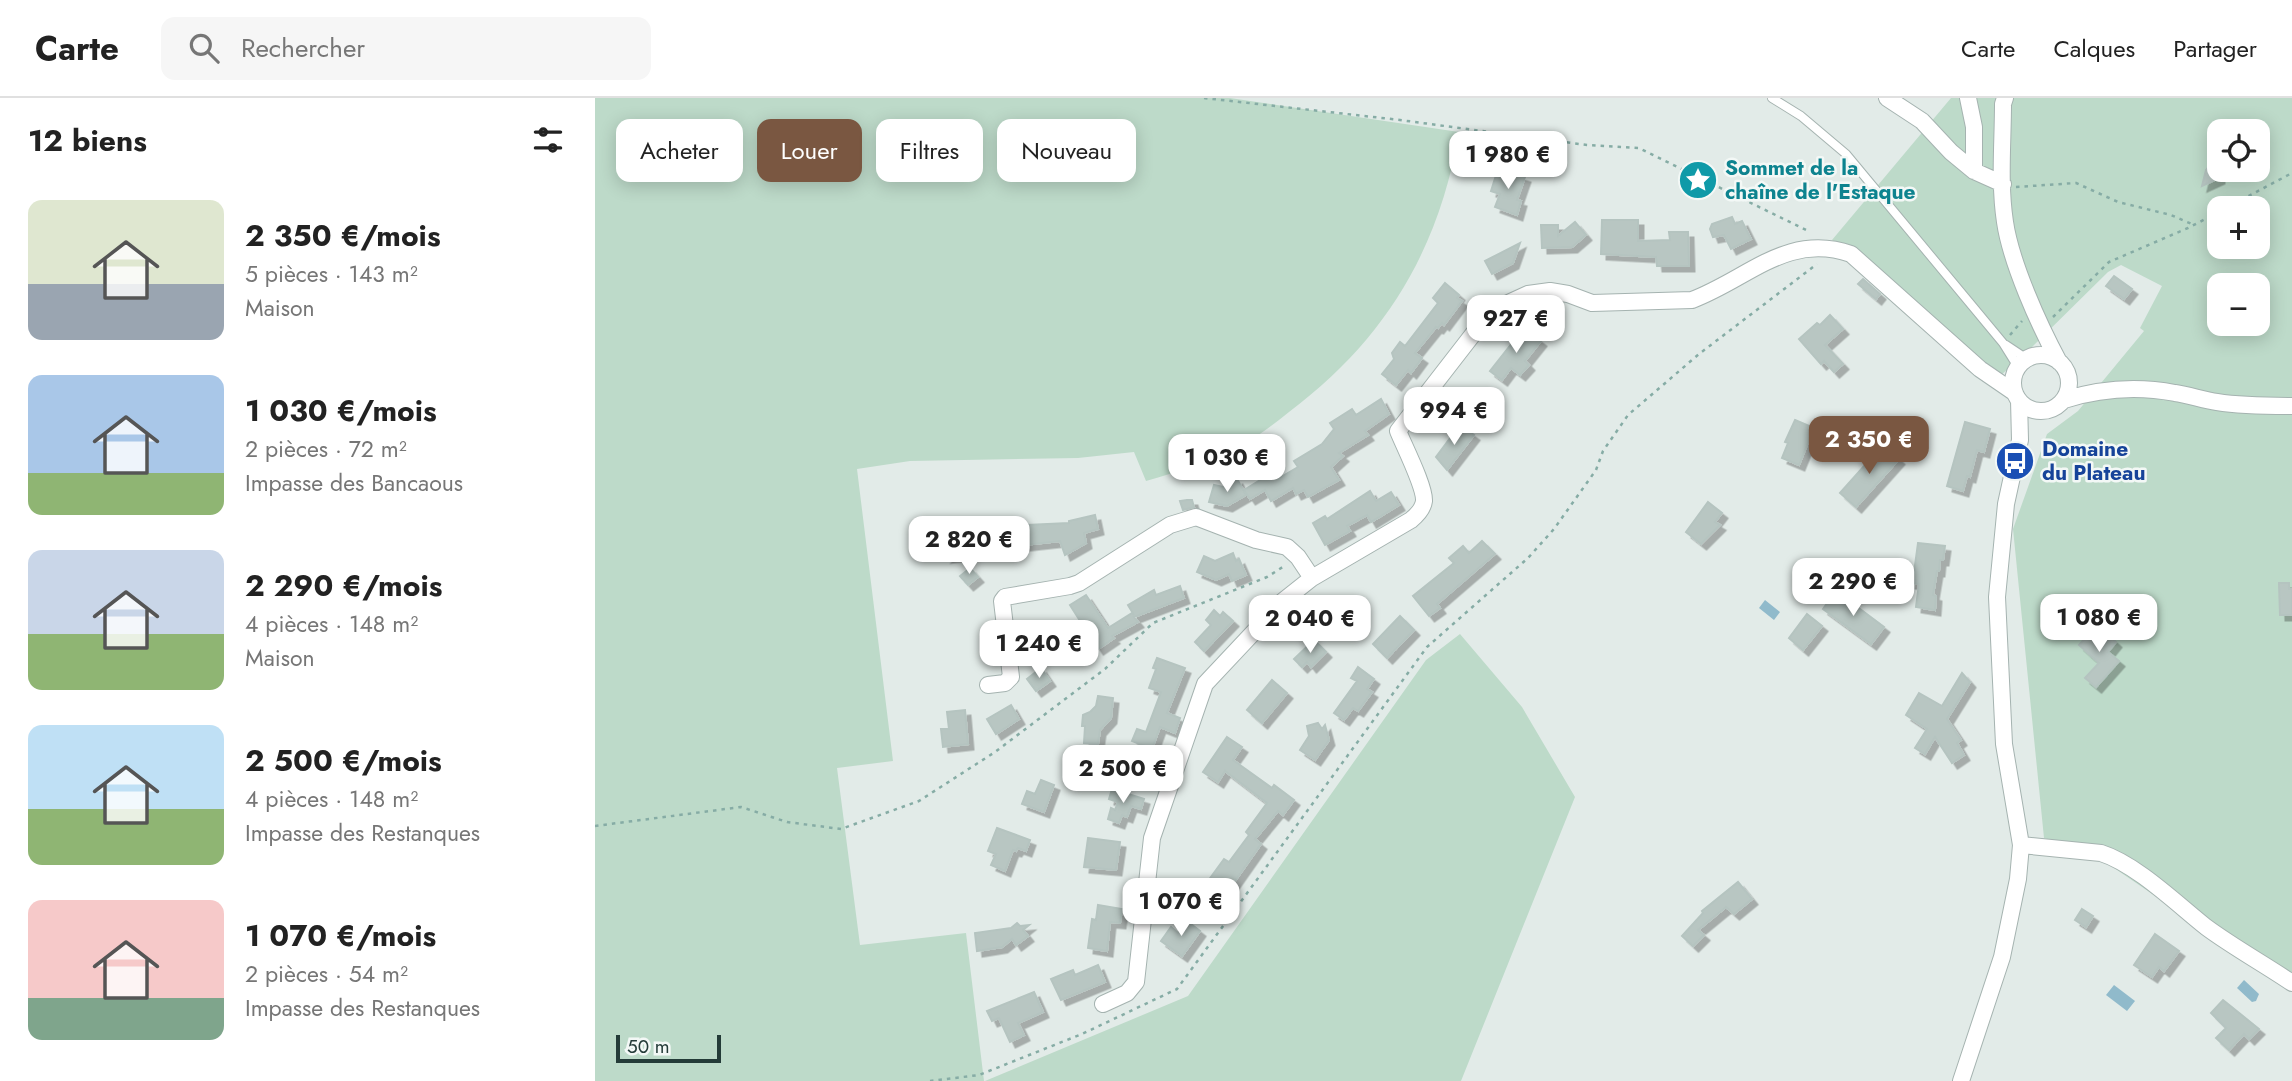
<!DOCTYPE html>
<html lang="fr">
<head>
<meta charset="utf-8">
<style>
  body { margin:0; font-family:Jost,sans-serif; background:#f6f6f6; color:#222; height:100vh; display:flex; flex-direction:column; font-size:26px; white-space:nowrap }
  * { box-sizing:border-box; margin:0 }
  p { font-size:23px; color:#767676 }
  .icon { flex:none; width:38px; height:38px; fill:none; stroke:currentColor; stroke-width:2; stroke-linecap:round; stroke-linejoin:round }
  .map { position:relative; flex:1; overflow:hidden }
  .sheet { display:flex; flex-direction:column; background:#fff; width:595px }
  .sheet>* { flex:none }
  .banner { position:absolute; left:21px; top:21px; width:665px; height:63px; display:flex; gap:14px }
  .controls { position:absolute; left:1612px; top:21px; display:grid; gap:14px }
  .controls a { display:grid; place-items:center; width:63px; height:63px; border-radius:14px; background:#fff; box-shadow:0 4px 18px #0003; font-size:35px }
  .scale { position:absolute; left:21px; bottom:18px; width:105px; box-sizing:border-box; padding-left:7px; border:4px solid #243b38; border-top:0; font-size:19px; line-height:24px; white-space:nowrap; color:#243b38; -webkit-text-stroke:5px #f3f8f6; paint-order:stroke }
  .price { position:absolute; translate:-50% -60px; padding:0 16px; border-radius:14px; background:#fff; color:#222; font-size:23px; line-height:46px; filter:drop-shadow(0 2px 4px #0008) }
  .price::after { content:''; position:absolute; left:50%; top:42px; width:21px; height:16px; margin-left:-10px; background:inherit; clip-path:polygon(0 0,100% 0,50% 100%) }
  .price.selected { background:#7a5741; color:#fff }
  ul { padding:0; list-style:none }
  li { display:flex; align-items:center; gap:21px; height:175px; padding:0 28px }
  li span { display:grid; place-items:center; flex:none; width:196px; height:140px; border-radius:14px; color:#555 }
  li>.icon { margin-inline-start:auto }
  span .icon { width:84px; height:84px; fill:#fffc; stroke-width:1 }
  li b { font-size:30px }
  h2 { display:flex; justify-content:space-between; align-items:center; height:84px; padding:0 28px; font-size:30px }
  .tag { padding:0 24px; border-radius:14px; background:#fff; box-shadow:0 4px 18px #0003; font-size:24px; line-height:63px }
  .tag.selected { background:#7a5741; color:#fff }
  header { display:flex; align-items:center; gap:42px; box-sizing:border-box; height:98px; padding:0 35px; background:#fff; border-bottom:2px solid #e0e0e0 }
  header strong { font-size:33px }
  nav { display:flex; gap:38px; margin-inline-start:auto; font-size:24px }
  .search { width:490px; height:63px; background:#f6f6f6; display:flex; align-items:center; gap:18px; box-sizing:border-box; padding:0 24px; border-radius:14px; color:#767676; font-size:26px }
  main { display:flex; flex:1; min-height:0 }
  .map>svg:first-child { display:block }
  .green { fill:#bddac9; fill-rule:evenodd }
  .water { fill:#90bacb }
  .building { fill:#b8c6c2; stroke:#b5c4c0; stroke-width:2; filter:url(#shadow) }
  .lines { fill:none; stroke-linecap:round; stroke-linejoin:round }
  .lane-casing { stroke:#a5b3b0; stroke-width:10 }
  .street-casing { stroke:#a5b3b0; stroke-width:18 }
  .path { stroke:#86aca5; stroke-width:2.5; stroke-dasharray:3.5 5; stroke-linecap:butt }
  .lane { stroke:#fff; stroke-width:8 }
  .street { stroke:#fff; stroke-width:16 }
  .labels { text-anchor:middle; stroke-width:5; stroke-linejoin:round; paint-order:stroke }
  .culture-label { font-size:21px; font-weight:bold; fill:#0d838f; stroke:#f3f8f6; text-anchor:start }
  .transit-label { font-size:21px; font-weight:bold; fill:#164399; stroke:#f3f8f6; text-anchor:start }
</style>
</head>
<body>
<header>
<strong>Carte</strong>
<div class="search"><svg class="icon" aria-label="search" viewBox="0 0 24 24"><circle cx="10" cy="10" r="6"/><path d="M15 15l6 6"/></svg>Rechercher</div>
<nav><a>Carte</a><a>Calques</a><a>Partager</a></nav>
</header>
<main>
<section class="sheet">
<h2>12 biens<svg class="icon" aria-label="filters" viewBox="0 0 24 24"><path d="M4 7h16M4 17h16"/><circle cx="9" cy="7" r="2"/><circle cx="15" cy="17" r="2"/></svg></h2>
<ul>
<li><span style="background:linear-gradient(#dfe7d0 60%,#9aa5b1 0)"><svg class="icon" aria-label="home" viewBox="0 0 24 24"><path d="M3 11l9-7 9 7M6 9v11h12V9"/></svg></span><div><b>2 350 €/mois</b><p>5 pièces · 143 m²</p><p>Maison</p></div></li>
<li><span style="background:linear-gradient(#a9c7e8 70%,#8fb573 0)"><svg class="icon" aria-label="home" viewBox="0 0 24 24"><path d="M3 11l9-7 9 7M6 9v11h12V9"/></svg></span><div><b>1 030 €/mois</b><p>2 pièces · 72 m²</p><p>Impasse des Bancaous</p></div></li>
<li><span style="background:linear-gradient(#c9d6e8 60%,#8fb573 0)"><svg class="icon" aria-label="home" viewBox="0 0 24 24"><path d="M3 11l9-7 9 7M6 9v11h12V9"/></svg></span><div><b>2 290 €/mois</b><p>4 pièces · 148 m²</p><p>Maison</p></div></li>
<li><span style="background:linear-gradient(#bfe0f5 60%,#8fb573 0)"><svg class="icon" aria-label="home" viewBox="0 0 24 24"><path d="M3 11l9-7 9 7M6 9v11h12V9"/></svg></span><div><b>2 500 €/mois</b><p>4 pièces · 148 m²</p><p>Impasse des Restanques</p></div></li>
<li><span style="background:linear-gradient(#f6c9c9 70%,#7fa58c 0)"><svg class="icon" aria-label="home" viewBox="0 0 24 24"><path d="M3 11l9-7 9 7M6 9v11h12V9"/></svg></span><div><b>1 070 €/mois</b><p>2 pièces · 54 m²</p><p>Impasse des Restanques</p></div></li>
</ul>
</section>
<div class="map">
<svg width="1697" height="983" viewBox="0 0 1697 983">
  <defs>
    <filter id="shadow"><feDropShadow dx="5.5" dy="5.5" stdDeviation="0" flood-color="#0004"/></filter>
  </defs>
  <rect width="100%" height="100%" fill="#e2ebe8"/>
  <path class="green" d="M0 0H635L864 34C844 152 790 242 694 314 679 326 663 338 646 348 617 363 583 374 551 383L539 354 483 360 315 363 262 371 298 663 242 670 265 847 371 835 389 983H0Z
    M1356 0H1697V891L1497 755 1449 740 1418 431 1452 336 1483 313 1549 233 1545 230 1567 188 1526 167 1513 174 1437 249 1404 279 1237 142ZM1624 33H1662V72H1624ZM1624 110H1662V149H1624ZM1624 187H1662V226H1624Z
    M865 536 927 609 980 699 866 983H390L593 898 831 562Z"/>
  <path class="water" d="M1170 502 1185 514 1179 522 1164 510Z
    M1649 882 1664 896 1661 903 1657 904 1642 890Z
    M1519 887 1540 903 1532 913 1511 897Z"/>
  <path class="building" d="M1624 56V80L1607 88 1611 72Z
    M903 71 930 79 922 102 926 103 922 117 900 109 905 96 896 93Z
    M1137 119 1140 126 1147 123 1156 141 1136 151 1129 137 1118 139 1115 131 1117 126Z
    M1007 122H1043V143L1075 142 1074 134H1093L1094 168H1062L1061 159 1006 156Z
    M980 124 991 137 977 149 947 150 946 127H963V138Z
    M925 145 918 165 897 176 890 163Z
    M1519 178 1537 191 1529 201 1511 188Z
    M1268 181 1285 196 1281 201 1263 186Z
    M850 185 864 197 862 200 867 203 849 227 847 225 843 230 841 229 820 255 827 260 816 275 813 272 801 287 787 276 799 261 797 255 805 244 810 248 843 205 838 200Z
    M1235 217 1248 231 1230 247 1248 266 1239 274 1229 263 1226 266 1204 241 1222 225 1225 227Z
    M929 230 946 243 930 263 934 267 925 277 916 270 907 282 895 273Z
    M786 301 794 316 770 333 773 337 744 355 748 358 736 369 744 382 713 399 709 392 701 396 698 390 676 403 670 392 655 401 649 392 675 376 686 379 703 369 699 363 727 346 739 331 735 325 757 311 761 317Z
    M1200 322 1226 333 1221 345 1214 342 1204 367 1187 360 1193 345 1190 344Z
    M1370 324 1395 331 1389 354 1382 352 1375 379 1372 378 1368 393 1352 388Z
    M865 327 879 337 852 372 841 359Z
    M1288 347 1304 361 1261 409 1245 395Z
    M642 381 651 397 632 408 614 404 619 387 628 389Z
    M775 393 781 403 796 394 804 407 776 424 772 417 752 428 755 433 730 447 718 425 730 418 732 421Z
    M592 402H597L599 409 588 412 585 403Z
    M1113 404 1127 415 1120 424 1125 427 1106 446 1091 434Z
    M500 417 503 431 489 435 491 445 470 457 465 443 394 451 395 454 352 459 379 437 378 434 389 432V435L432 430V427L474 425V423Z
    M887 443 900 456 842 506 845 510 834 518 818 498 859 465 854 460 868 448 874 455Z
    M1323 445 1350 448 1348 462H1345L1344 473H1342L1338 497 1341 498 1340 512 1321 509 1324 486 1315 485 1316 475H1319Z
    M638 455 641 463 644 461 651 477 637 483 634 476 621 482 602 474 609 458 620 463Z
    M375 470 383 479 373 487 365 478Z
    M1684 485H1694V491H1697V517H1685Z
    M585 488 589 500 539 519 543 524 517 538 519 540 503 551 475 507 491 497 513 530 537 515 539 517 533 507 559 492 561 497Z
    M1241 493 1289 529 1276 546 1228 511Z
    M619 512 625 518 628 514 638 523 609 553 600 544 616 527 611 522Z
    M1212 516 1227 528 1208 552 1194 540Z
    M805 518 819 532 792 560 778 546Z
    M1502 527 1521 544 1513 554 1524 563 1501 589 1490 580 1504 565 1484 547Z
    M719 542 731 554 716 569 712 564 707 569 699 561Z
    M562 560 590 570 572 615 585 620 580 635 565 629 557 651 537 643 542 631 551 634 566 594 554 590 561 571 558 570Z
    M763 569 779 581 772 591 777 594 763 613 758 610 749 622 739 615 762 583 756 580Z
    M446 570 455 583 441 593 432 581Z
    M1367 575 1375 584 1352 621 1366 642 1362 645 1369 657 1357 665 1340 639 1330 656 1320 650 1332 631 1311 617 1324 595 1347 608Z
    M677 582 692 595 667 625 652 612Z
    M503 598 518 600 516 620 505 632 503 646 489 645 490 628H487L488 617 495 614 501 608Z
    M416 607 424 621 401 636 392 621Z
    M370 612 373 646 348 649 346 631H354L352 614Z
    M723 625 727 631 730 627 734 642 720 662 705 652 714 638 712 628Z
    M632 639 647 649 638 662 677 690 679 687 699 702 688 717 683 713 660 741 666 746 623 807 605 794 629 761 634 764 654 737 651 734 672 705 630 673 623 684 608 674Z
    M446 682 459 687 449 714 427 706 432 693 440 696Z
    M517 691 549 701 546 711 536 708 532 719 527 717 524 725 513 721 516 710 520 712 523 704 514 701Z
    M402 730 435 742 431 753 423 750 421 753 418 752 410 773 396 767 401 756 393 753Z
    M493 740 525 744 521 772 489 769Z
    M1143 784 1157 801 1139 816 1131 809 1103 832 1109 837 1098 848 1087 838 1108 815 1107 813Z
    M503 807 527 811 525 825 515 824 512 853 493 850 497 821 501 822Z
    M1487 811 1498 818 1491 829 1480 822Z
    M592 823 605 833 587 858 566 843 576 829 583 835Z
    M422 825 425 828 434 827 428 832 433 838 421 847 417 841 407 849 382 853 380 835 416 830Z
    M1560 836 1584 853 1569 873 1564 869 1557 879 1539 867Z
    M503 867 510 884 466 902 456 881 478 872 480 877Z
    M439 894 448 914 423 925 429 937 415 944 404 920 397 923 392 913Z
    M1628 902 1664 931 1654 941 1649 936 1634 952 1621 940 1631 930 1616 915Z"/>
  <g class="lines">
    <g class="lane-casing">
      <path id="lane" d="M1177 0 1206 18 1251 56 1408 245 1423 269
        M1411 247 1432 261"/>
    </g>
    <g class="street-casing">
      <path id="street" d="M1292 0 1327 23 1356 54 1379 73 1408 86
        M1373 0 1379 29V73
        M1410 0 1408 6C1408 44 1404 85 1410 124 1416 165 1444 227 1464 264
        M1418 285a28 28 0 1 1 56 0a28 28 0 1 1-56 0Z
        M1469 302C1504 291 1543 288 1580 295 1594 297 1608 302 1622 304 1647 308 1672 308 1697 308
        M393 587 410 585 416 579 407 503 410 499 475 488 484 485 575 427 601 419 661 442 692 449 703 459 717 480
        M1426 747 1506 755C1541 766 1582 806 1611 829 1638 849 1669 866 1697 885
        M508 906 532 895 541 884 557 740 610 586 688 503 717 480 816 422C822 417 828 411 829 403 830 389 809 348 803 333L889 222 909 207 933 196 955 193 973 196 997 205 1097 202C1153 181 1192 134 1256 156L1385 271 1420 295
        M1366 983 1407 859 1423 781 1426 747 1409 646 1402 499 1411 406 1425 342 1424 302"/>
    </g>
    <path class="path" d="M609 0 805 22 992 47 1044 50 1211 132 1212 135
      M1421 89 1481 85 1523 104 1576 117 1599 127
      M1631 110 1697 75
      M1458 219 1514 164 1593 130 1624 114
      M1415 237 1427 223
      M0 728 146 709 192 724 246 731 324 703 400 654 510 571 558 525 672 479 691 467
      M335 983 384 977 487 936 582 891 832 549 933 460 959 431 1001 372 1008 353 1033 317 1104 256 1222 166"/>
    <use href="#lane" class="lane"/>
    <use href="#street" class="street"/>
  </g>
  <defs>
    <g id="sight-disc" transform="scale(2.0125)"><circle r="9.5" fill="#0f9aa8" stroke="#f3f8f6"/><path d="M0-6L1.8-2.2L6-1.7L2.9 1.2L3.7 5.4L0 3.3L-3.7 5.4L-2.9 1.2L-6-1.7L-1.8-2.2Z" fill="#fff"/></g>
    <g id="bus-disc" transform="scale(2.0125)"><circle r="9.5" fill="#1a4fb4" stroke="#f3f8f6"/><path d="M-5-6H5V4H4V6H2V4H-2V6H-4V4H-5ZM-3.5-4V0h7V-4ZM-3.5 1.2v1.5H-2V1.2ZM2 1.2v1.5H3.5V1.2Z" fill="#fff"/></g>
  </defs>
  <g fill-rule="evenodd">
    <use href="#sight-disc" x="1103" y="82"/>
    <use href="#bus-disc" x="1420" y="363"/>
  </g>
  <g class="labels">
    <g class="culture-label">
      <text x="1130" y="77">Sommet de la<tspan x="1130" dy="24">chaîne de l'Estaque</tspan></text>
    </g>
    <g class="transit-label">
      <text x="1447" y="358">Domaine<tspan x="1447" dy="24">du Plateau</tspan></text>
    </g>
  </g>
</svg>
<div class="controls">
<a><svg class="icon" aria-label="locate" viewBox="0 0 24 24"><circle cx="12" cy="12" r="6"/><path d="M12 2v4M12 18v4M2 12h4M18 12h4"/></svg></a>
<a>+</a>
<a>−</a>
</div>
<div class="scale">50 m</div>
<b class="price" style="left:913px;top:93px">1 980 €</b>
<b class="price" style="left:921px;top:257px">927 €</b>
<b class="price" style="left:859px;top:349px">994 €</b>
<b class="price selected" style="left:1274px;top:378px">2 350 €</b>
<b class="price" style="left:632px;top:396px">1 030 €</b>
<b class="price" style="left:374px;top:478px">2 820 €</b>
<b class="price" style="left:1258px;top:520px">2 290 €</b>
<b class="price" style="left:1504px;top:556px">1 080 €</b>
<b class="price" style="left:715px;top:557px">2 040 €</b>
<b class="price" style="left:444px;top:582px">1 240 €</b>
<b class="price" style="left:528px;top:707px">2 500 €</b>
<b class="price" style="left:586px;top:840px">1 070 €</b>
<div class="banner">
<a class="tag">Acheter</a>
<a class="tag selected">Louer</a>
<a class="tag">Filtres</a>
<a class="tag">Nouveau</a>
</div>
</div>
</main>
</body>
</html>
